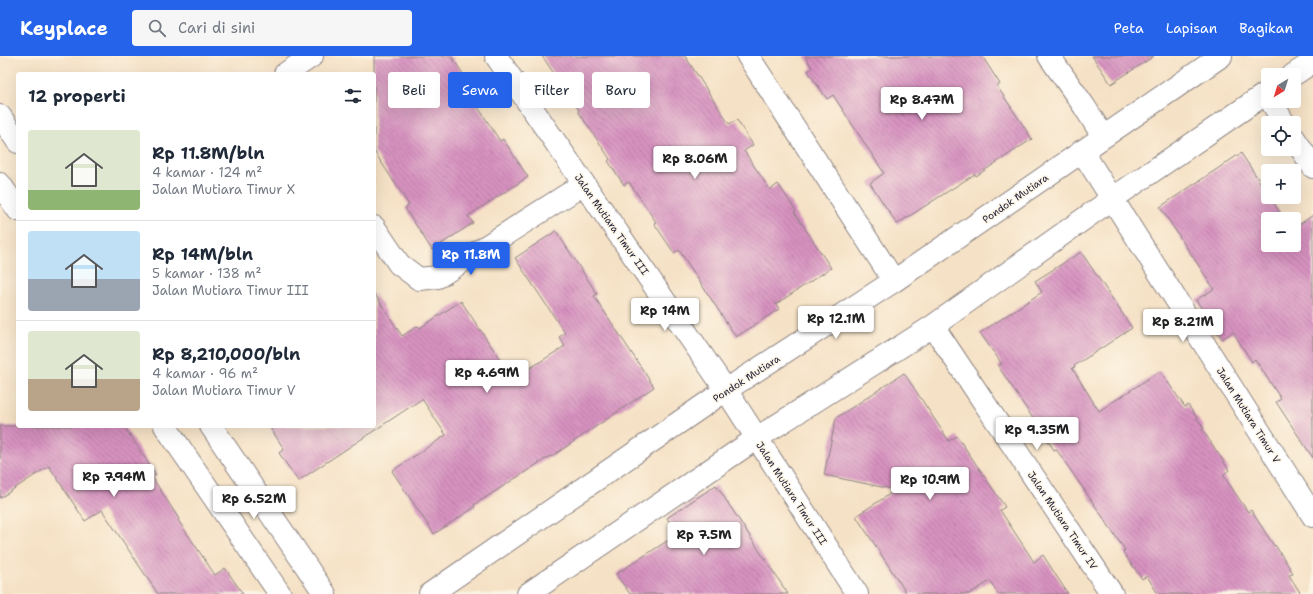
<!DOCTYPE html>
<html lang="id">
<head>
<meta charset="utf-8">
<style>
  body { margin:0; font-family:"Shantell Sans",sans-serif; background:#f6f6f7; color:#1f2937; height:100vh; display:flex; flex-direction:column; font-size:15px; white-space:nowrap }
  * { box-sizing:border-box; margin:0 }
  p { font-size:13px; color:#747a83 }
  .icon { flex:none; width:22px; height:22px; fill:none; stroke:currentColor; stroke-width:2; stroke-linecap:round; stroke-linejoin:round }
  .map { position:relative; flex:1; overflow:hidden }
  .drawer { position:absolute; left:16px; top:16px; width:360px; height:356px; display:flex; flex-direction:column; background:#fff; border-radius:4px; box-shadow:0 4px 16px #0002 }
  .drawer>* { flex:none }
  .guide { position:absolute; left:388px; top:16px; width:380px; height:36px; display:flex; gap:8px }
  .needle { width:26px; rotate:218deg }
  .fabs { position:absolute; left:1261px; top:12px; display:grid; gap:8px }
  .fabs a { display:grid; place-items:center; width:40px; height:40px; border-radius:4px; background:#fff; box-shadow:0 4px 16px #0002; font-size:20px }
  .price { position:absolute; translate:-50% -34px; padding:0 9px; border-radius:4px; background:#fff; color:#222; font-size:13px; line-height:26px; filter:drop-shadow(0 1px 2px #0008) }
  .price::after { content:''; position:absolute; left:50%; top:24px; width:12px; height:9px; margin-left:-6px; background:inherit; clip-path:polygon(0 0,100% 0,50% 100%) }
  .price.current { background:#2563eb; color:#fff }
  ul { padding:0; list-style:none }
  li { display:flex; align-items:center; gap:12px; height:100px; padding:0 12px }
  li+li { border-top:1px solid #e0e1e3 }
  li span { display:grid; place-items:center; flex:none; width:112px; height:80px; border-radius:4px; color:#555 }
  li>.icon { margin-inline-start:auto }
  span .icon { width:48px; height:48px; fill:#fffc; stroke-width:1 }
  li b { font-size:17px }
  h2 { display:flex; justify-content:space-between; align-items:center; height:48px; padding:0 12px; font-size:17px }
  .chip { padding:0 14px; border-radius:4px; background:#fff; box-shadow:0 4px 16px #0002; font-size:14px; line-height:36px }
  .chip.current { background:#2563eb; color:#fff }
  header { display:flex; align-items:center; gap:24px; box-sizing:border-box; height:56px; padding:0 20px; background:#2563eb; color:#fff }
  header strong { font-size:19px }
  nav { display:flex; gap:22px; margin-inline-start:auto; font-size:14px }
  .search { width:280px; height:36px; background:#f6f6f7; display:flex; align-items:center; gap:10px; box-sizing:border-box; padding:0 14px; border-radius:4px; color:#747a83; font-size:15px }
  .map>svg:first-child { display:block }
  .building { fill:url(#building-back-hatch) }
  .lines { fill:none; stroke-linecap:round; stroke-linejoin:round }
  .street-casing { stroke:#8c8280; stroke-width:24 }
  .street { stroke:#fff; stroke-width:22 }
  .labels { text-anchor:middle; stroke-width:3; stroke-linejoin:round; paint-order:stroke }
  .street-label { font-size:10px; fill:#22223b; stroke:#fcf5e5 }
</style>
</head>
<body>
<header>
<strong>Keyplace</strong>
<div class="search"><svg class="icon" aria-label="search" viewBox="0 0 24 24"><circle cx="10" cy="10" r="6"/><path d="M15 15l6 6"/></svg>Cari di sini</div>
<nav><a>Peta</a><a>Lapisan</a><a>Bagikan</a></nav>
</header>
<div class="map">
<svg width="1313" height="538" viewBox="0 0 1313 538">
  <defs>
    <pattern id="building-back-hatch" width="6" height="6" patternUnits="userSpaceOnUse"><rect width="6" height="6" fill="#d792c0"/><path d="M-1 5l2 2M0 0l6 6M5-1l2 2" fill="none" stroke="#ae779d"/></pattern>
  </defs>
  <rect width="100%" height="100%" fill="#fcf5e5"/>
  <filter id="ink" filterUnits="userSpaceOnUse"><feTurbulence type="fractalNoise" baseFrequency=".025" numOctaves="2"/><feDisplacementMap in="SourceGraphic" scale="8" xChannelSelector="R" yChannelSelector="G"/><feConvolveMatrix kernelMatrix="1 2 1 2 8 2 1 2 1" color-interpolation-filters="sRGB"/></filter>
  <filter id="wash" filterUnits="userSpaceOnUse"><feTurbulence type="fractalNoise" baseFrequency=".012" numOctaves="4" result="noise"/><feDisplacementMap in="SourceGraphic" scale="16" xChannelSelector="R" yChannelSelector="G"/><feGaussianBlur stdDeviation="0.9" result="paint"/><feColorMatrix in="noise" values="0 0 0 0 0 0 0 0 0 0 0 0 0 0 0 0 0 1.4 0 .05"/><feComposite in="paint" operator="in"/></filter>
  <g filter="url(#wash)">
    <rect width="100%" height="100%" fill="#f5e1c5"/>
    <g id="blocks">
      <path class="building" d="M374 0H451L474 34 469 37 500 85 503 83 528 121 468 160 473 167 432 194 405 152 409 149 374 95Z
        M542 0H685L729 68 737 64 753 89 744 95 770 134 778 128 796 155 794 156 831 212 776 248 779 253 736 281 679 194 674 197 654 167 656 166 629 126 624 129 608 105 610 103 578 55 579 54Z
        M805 0H982L1000 28 997 30 1032 83 976 120 975 118 897 168 870 127 884 117 833 39 827 43 808 15 812 12Z
        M1092 0H1154L1111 28Z
        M1241 97 1268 138V141H1270L1284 163H1268V189H1294V172L1313 159V402L1276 346 1281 343 1255 303 1252 306 1233 276 1222 283 1196 244 1214 233 1160 151Z
        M556 175 597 238 594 240 654 331 551 401 550 400 474 449 475 451 434 478 392 415 446 379 422 343 298 425 279 397 284 393 269 370H374V237L402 280 418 270 420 272 461 245 513 323 565 290 559 281 565 277 515 202Z
        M1081 196 1132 272 1074 310 1075 311 1072 312 1099 355 1160 315 1185 351 1188 349 1204 372 1202 373 1229 414 1223 419 1248 456 1251 454 1274 490 1275 489 1293 517 1289 519 1301 538H1158L1147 520 1142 523 1123 496 1125 494 1100 457 1056 393 1054 394 998 310 1002 308 980 277 1042 236 1035 225Z
        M904 317 949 385 957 380 1005 451 1000 454 1034 506 1043 499 1068 538H998L990 525 969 538H907L856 460 896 434 824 419 836 362Z
        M0 370H124L156 419 152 421 179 463 178 464 215 519 225 512 243 538H158L102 454 85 465 49 410 0 442Z
        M716 429 788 538H630L616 518 678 478 667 462Z"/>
    </g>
  </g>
  <g filter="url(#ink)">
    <use href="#blocks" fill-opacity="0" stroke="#8c8280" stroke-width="1"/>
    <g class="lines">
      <g class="street-casing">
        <path id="street" d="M496 0 726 334 857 538
          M748 0 894 225
          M1049 0 1084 50 1103 80
          M285 18 312 0
          M1293 19 1313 6
          M1271 45 1284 67
          M0 60 18 86
          M1294 82 1313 111
          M1082 95 1313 460
          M0 128 18 154
          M374 171 399 208 419 223 438 221 584 128
          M933 270 1112 538
          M165 370 280 538
          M211 370 325 538
          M430 538 726 334 894 225 1221 0
          M528 538 757 382 933 270 1112 143 1268 36"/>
      </g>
      <use href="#street" class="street"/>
    </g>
  </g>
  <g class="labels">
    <g class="street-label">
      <text transform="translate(1015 142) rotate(-35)" y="4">Pondok Mutiara</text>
      <text transform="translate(612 168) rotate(55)" y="4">Jalan Mutiara Timur III</text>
      <text transform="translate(746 322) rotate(-33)" y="4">Pondok Mutiara</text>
      <text transform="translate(1249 359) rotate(58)" y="4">Jalan Mutiara Timur V</text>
      <text transform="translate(792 437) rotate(57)" y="4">Jalan Mutiara Timur III</text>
      <text transform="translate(1063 464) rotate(56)" y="4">Jalan Mutiara Timur IV</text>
    </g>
  </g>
</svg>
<div class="fabs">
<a><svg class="needle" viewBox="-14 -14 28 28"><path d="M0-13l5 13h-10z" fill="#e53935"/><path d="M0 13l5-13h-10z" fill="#747a83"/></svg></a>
<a><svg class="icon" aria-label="locate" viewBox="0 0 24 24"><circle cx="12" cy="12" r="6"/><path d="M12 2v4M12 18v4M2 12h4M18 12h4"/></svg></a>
<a>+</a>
<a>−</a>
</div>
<b class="price" style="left:922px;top:65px">Rp 8.47M</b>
<b class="price" style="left:695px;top:124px">Rp 8.06M</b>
<b class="price current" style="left:471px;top:220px">Rp 11.8M</b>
<b class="price" style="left:665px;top:276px">Rp 14M</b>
<b class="price" style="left:836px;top:284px">Rp 12.1M</b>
<b class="price" style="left:1183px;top:287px">Rp 8.21M</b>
<b class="price" style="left:487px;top:338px">Rp 4.69M</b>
<b class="price" style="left:1037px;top:395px">Rp 9.35M</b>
<b class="price" style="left:114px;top:442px">Rp 7.94M</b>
<b class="price" style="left:930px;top:445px">Rp 10.9M</b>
<b class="price" style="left:254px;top:464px">Rp 6.52M</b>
<b class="price" style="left:704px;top:500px">Rp 7.5M</b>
<div class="guide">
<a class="chip">Beli</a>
<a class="chip current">Sewa</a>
<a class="chip">Filter</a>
<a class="chip">Baru</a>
</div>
<section class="drawer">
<h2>12 properti<svg class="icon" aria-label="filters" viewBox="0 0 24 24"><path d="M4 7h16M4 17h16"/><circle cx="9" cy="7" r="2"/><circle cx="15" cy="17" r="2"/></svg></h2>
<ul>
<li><span style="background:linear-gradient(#dfe7d0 75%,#8fb573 0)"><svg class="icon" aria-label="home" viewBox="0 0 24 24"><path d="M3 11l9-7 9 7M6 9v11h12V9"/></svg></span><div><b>Rp 11.8M/bln</b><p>4 kamar · 124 m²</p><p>Jalan Mutiara Timur X</p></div></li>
<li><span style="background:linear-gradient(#bfe0f5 60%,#9aa5b1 0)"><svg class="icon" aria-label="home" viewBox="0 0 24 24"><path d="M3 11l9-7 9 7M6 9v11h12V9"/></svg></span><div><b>Rp 14M/bln</b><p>5 kamar · 138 m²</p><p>Jalan Mutiara Timur III</p></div></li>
<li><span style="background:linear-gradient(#dfe7d0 60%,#b9a48a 0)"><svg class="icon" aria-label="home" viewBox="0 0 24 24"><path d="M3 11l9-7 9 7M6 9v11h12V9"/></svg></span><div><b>Rp 8,210,000/bln</b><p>4 kamar · 96 m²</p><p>Jalan Mutiara Timur V</p></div></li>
</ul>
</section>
</div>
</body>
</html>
